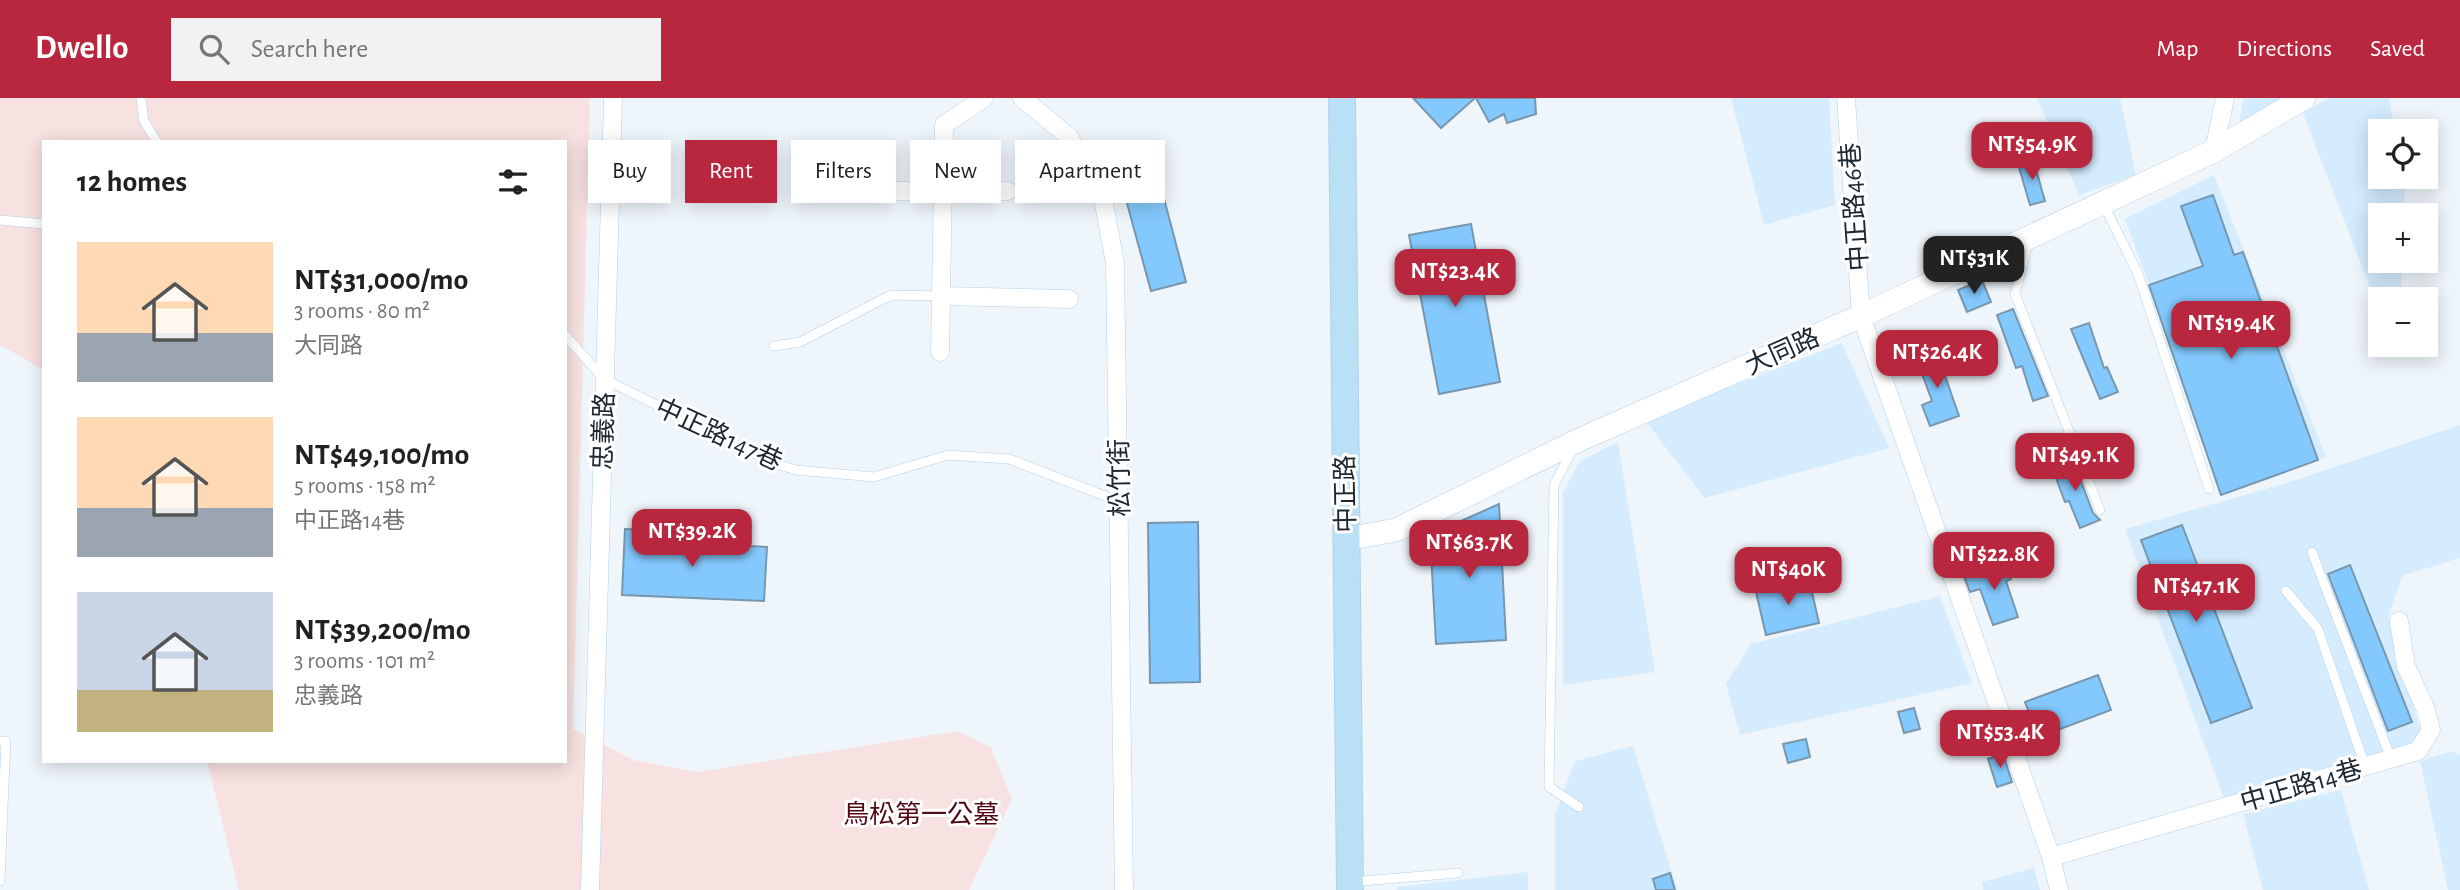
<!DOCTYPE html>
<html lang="en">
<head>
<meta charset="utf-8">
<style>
  body { margin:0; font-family:"Alegreya Sans","Noto Sans TC",sans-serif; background:#f2f2f2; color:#202124; height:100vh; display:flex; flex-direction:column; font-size:26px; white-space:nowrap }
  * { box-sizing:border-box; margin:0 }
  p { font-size:23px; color:#757577 }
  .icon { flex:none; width:38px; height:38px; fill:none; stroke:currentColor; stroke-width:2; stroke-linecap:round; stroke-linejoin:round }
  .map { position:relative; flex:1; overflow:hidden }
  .drawer { position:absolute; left:42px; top:42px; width:525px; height:623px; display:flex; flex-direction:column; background:#fff; border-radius:0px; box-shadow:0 4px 18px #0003 }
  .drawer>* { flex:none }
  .hud { position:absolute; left:588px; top:42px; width:665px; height:63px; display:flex; gap:14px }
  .tools { position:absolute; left:2368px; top:21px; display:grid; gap:14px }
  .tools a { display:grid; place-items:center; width:70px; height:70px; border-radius:0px; background:#fff; box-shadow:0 4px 18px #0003; font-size:35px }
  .price { position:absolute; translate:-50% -60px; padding:0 16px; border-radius:14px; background:#b9273f; color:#fff; font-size:23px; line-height:46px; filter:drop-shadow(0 2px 4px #0008) }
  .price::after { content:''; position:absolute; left:50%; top:42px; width:21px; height:16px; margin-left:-10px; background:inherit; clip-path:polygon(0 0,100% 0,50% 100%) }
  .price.active { background:#222; color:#fff }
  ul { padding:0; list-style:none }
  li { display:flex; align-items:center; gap:21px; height:175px; padding:0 35px }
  li span { display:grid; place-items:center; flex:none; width:196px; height:140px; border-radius:0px; color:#555 }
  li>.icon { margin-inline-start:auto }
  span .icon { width:84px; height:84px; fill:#fffc; stroke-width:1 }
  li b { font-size:30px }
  h2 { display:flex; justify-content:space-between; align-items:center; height:84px; padding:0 35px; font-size:30px }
  .chip { padding:0 24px; border-radius:0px; background:#fff; box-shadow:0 4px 18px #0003; font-size:24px; line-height:63px }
  .chip.active { background:#b9273f; color:#fff }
  header { display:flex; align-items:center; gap:42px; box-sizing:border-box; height:98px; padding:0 35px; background:#b9273f; color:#fff }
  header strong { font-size:33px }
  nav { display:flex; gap:38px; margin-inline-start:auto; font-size:24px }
  .search { width:490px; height:63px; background:#f2f2f2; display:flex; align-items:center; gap:18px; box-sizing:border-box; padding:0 24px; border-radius:0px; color:#757577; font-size:26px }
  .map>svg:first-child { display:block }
  .built { fill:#d4ecfe }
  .green { fill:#f8e1e1 }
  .building { fill:#84c9fd; stroke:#7897ae; stroke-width:2 }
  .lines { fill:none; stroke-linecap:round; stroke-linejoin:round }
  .service-casing { stroke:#b1d1ea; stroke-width:10 }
  .minor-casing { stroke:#b1d1ea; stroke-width:19 }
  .tertiary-casing { stroke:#b1d1ea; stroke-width:24 }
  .secondary-casing { stroke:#b1d1ea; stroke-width:28 }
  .service { stroke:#fff; stroke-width:9 }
  .minor { stroke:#fff; stroke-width:18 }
  .tertiary { stroke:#fff; stroke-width:23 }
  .secondary { stroke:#bae0f5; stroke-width:26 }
  .labels { text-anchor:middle; stroke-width:6; stroke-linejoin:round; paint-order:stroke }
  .street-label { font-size:26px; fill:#1b2731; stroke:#fff }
  .park-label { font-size:26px; fill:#510514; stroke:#fff }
</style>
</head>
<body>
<header>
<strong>Dwello</strong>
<div class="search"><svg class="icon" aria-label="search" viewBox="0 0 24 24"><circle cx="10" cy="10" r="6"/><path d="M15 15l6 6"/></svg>Search here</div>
<nav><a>Map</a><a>Directions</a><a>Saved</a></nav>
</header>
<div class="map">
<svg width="2460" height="792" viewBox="0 0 2460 792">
  <rect width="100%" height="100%" fill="#eff6fb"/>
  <path class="built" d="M1731 0H1829L1835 107 1764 127Z
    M2037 0H2120L2136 77 2079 97Z
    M2243 0H2281L2239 28Z
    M2329 0H2389L2395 33H2380V79H2404L2406 86 2402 117H2380V163H2401L2402 201H2380V216L2303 15Z
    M2214 77 2326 359 2225 394 2125 121Z
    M1842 245 1889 350 1704 400 1645 322Z
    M2460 327V460L2402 478 2389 518 2420 632 2415 644 2224 700 2125 431 2287 385Z
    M1618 344 1655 574 1563 587V394L1579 364Z
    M1940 498 1972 585 1740 637 1726 586 1751 546Z
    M1633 648 1677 792H1555V716L1575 663Z
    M2452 653 2460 657V792H2448L2420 663Z
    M2341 692 2369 792H2263L2243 716Z
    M2034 770 2040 792H1983L1982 784Z
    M1528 774V792H1397V789Z"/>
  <path class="green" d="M0 0H590L573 631 633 662 697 674 959 633 991 650 1012 701 969 792H239L207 663H565V44H44V272L0 247Z"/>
  <path class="building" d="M1413 0H1475L1441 30Z
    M1476 0H1535L1536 16 1507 25 1504 16 1489 24Z
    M2013 26 2015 44 1978 47 1977 29Z
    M2033 61 2045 103 2030 107 2018 66Z
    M1161 89 1186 184 1151 193 1125 98Z
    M2213 97 2234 157 2243 154 2318 362 2221 397 2149 187 2203 168 2181 108Z
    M1471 126 1500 284 1439 296 1409 137Z
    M1982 182 1991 204 1967 214 1958 192Z
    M2013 211 2048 298 2033 303 2022 268 2016 270 1997 217Z
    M2089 225 2104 270 2107 269 2118 294 2100 301 2071 231Z
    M1936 252 1959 318 1930 328 1922 307 1932 303 1916 259Z
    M2073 362 2093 415 2100 422 2080 430 2069 403 2065 404 2052 369Z
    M1499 406 1506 542 1436 546 1430 437Z
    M1198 424 1200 584 1150 585 1148 425Z
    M2182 427 2252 610 2211 625 2141 442Z
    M625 431 665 433 664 444 767 449 764 503 622 497Z
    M2006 465 2011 481 2006 483 2018 519 1993 527 1980 491 1970 494 1964 478Z
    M2350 467 2412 624 2388 633 2328 476Z
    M1809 481 1819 525 1766 537 1756 494Z
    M2098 577 2111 612 2039 639 2025 604Z
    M1914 610 1920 631 1904 635 1898 614Z
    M1806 641 1810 659 1788 665 1783 646Z
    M2003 656 2012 684 1997 689 1988 661Z
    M1670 775 1675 792H1656L1653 781Z"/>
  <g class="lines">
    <g class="service-casing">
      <path id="service" d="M141 0 144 23 157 44
        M2104 107 2138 176 2209 391
        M0 122 44 126
        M2028 145 2015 196 2100 412
        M565 237 604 281 773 365 796 372 874 379 948 357 1009 361 1118 403
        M774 248 800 244 891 197 941 198
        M1574 349 1554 387 1549 689 1579 709
        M2312 454 2391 661
        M2286 493 2318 531 2365 668
        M0 643H6L3 710
        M0 709 3 710 0 783
        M1351 784 1458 775"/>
    </g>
    <g class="minor-casing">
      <path id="minor" d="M1022 0 1069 39 1102 95 1115 165 1124 792
        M1846 0 1861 218 2051 759 2059 792
        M2214 53 2225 0
        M825 93H1008
        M941 198 1069 201
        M940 254 944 27 984 0
        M2051 759 2418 653 2431 632 2426 612 2406 568 2399 523
        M590 792 613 0"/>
    </g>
    <g class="tertiary-casing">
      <path id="tertiary" d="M1346 441 1396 432 1579 342 1861 218 2214 53 2304 0"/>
    </g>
    <g class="secondary-casing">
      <path id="secondary" d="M1342 0 1350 792"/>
    </g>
    <use href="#service" class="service"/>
    <use href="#minor" class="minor"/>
    <use href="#tertiary" class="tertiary"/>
    <use href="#secondary" class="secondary"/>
  </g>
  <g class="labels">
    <g class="street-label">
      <text transform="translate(1854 109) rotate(-94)" y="9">中正路46巷</text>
      <text transform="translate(1782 253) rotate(-24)" y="9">大同路</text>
      <text transform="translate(603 333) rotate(-88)" y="9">忠義路</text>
      <text transform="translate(719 336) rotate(25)" y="9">中正路147巷</text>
      <text transform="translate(1119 380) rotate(-91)" y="9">松竹街</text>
      <text transform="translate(1345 396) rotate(-91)" y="9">中正路</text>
      <text transform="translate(2301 687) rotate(-16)" y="9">中正路14巷</text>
    </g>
    <g class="park-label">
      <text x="921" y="725">鳥松第一公墓</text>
    </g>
  </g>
</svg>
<div class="tools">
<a><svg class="icon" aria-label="locate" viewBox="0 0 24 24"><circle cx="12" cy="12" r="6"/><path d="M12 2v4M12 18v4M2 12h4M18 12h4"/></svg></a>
<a>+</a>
<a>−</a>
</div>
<b class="price" style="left:2032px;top:84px">NT$54.9K</b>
<b class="price active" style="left:1974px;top:198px">NT$31K</b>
<b class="price" style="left:1455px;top:211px">NT$23.4K</b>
<b class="price" style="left:2231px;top:263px">NT$19.4K</b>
<b class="price" style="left:1937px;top:292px">NT$26.4K</b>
<b class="price" style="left:2075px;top:395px">NT$49.1K</b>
<b class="price" style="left:692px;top:471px">NT$39.2K</b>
<b class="price" style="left:1469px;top:482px">NT$63.7K</b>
<b class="price" style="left:1994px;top:494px">NT$22.8K</b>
<b class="price" style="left:1788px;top:509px">NT$40K</b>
<b class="price" style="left:2196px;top:526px">NT$47.1K</b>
<b class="price" style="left:2000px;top:672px">NT$53.4K</b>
<div class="hud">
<a class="chip">Buy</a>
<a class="chip active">Rent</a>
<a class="chip">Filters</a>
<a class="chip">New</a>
<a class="chip">Apartment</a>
</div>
<section class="drawer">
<h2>12 homes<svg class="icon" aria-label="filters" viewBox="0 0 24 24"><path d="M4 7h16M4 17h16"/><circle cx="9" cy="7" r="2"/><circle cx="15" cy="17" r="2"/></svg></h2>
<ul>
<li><span style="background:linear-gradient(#ffd9b3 65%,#9aa5b1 0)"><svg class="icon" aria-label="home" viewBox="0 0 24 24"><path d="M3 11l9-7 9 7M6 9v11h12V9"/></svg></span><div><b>NT$31,000/mo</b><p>3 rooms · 80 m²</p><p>大同路</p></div></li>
<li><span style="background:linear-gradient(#ffd9b3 65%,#9aa5b1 0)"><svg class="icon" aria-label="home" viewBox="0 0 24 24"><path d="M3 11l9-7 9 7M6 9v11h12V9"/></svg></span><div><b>NT$49,100/mo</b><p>5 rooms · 158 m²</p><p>中正路14巷</p></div></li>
<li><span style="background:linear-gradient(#c9d6e8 70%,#c2b280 0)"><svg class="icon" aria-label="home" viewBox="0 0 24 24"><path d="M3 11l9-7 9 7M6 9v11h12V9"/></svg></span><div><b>NT$39,200/mo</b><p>3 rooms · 101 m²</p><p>忠義路</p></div></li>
</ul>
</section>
</div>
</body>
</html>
